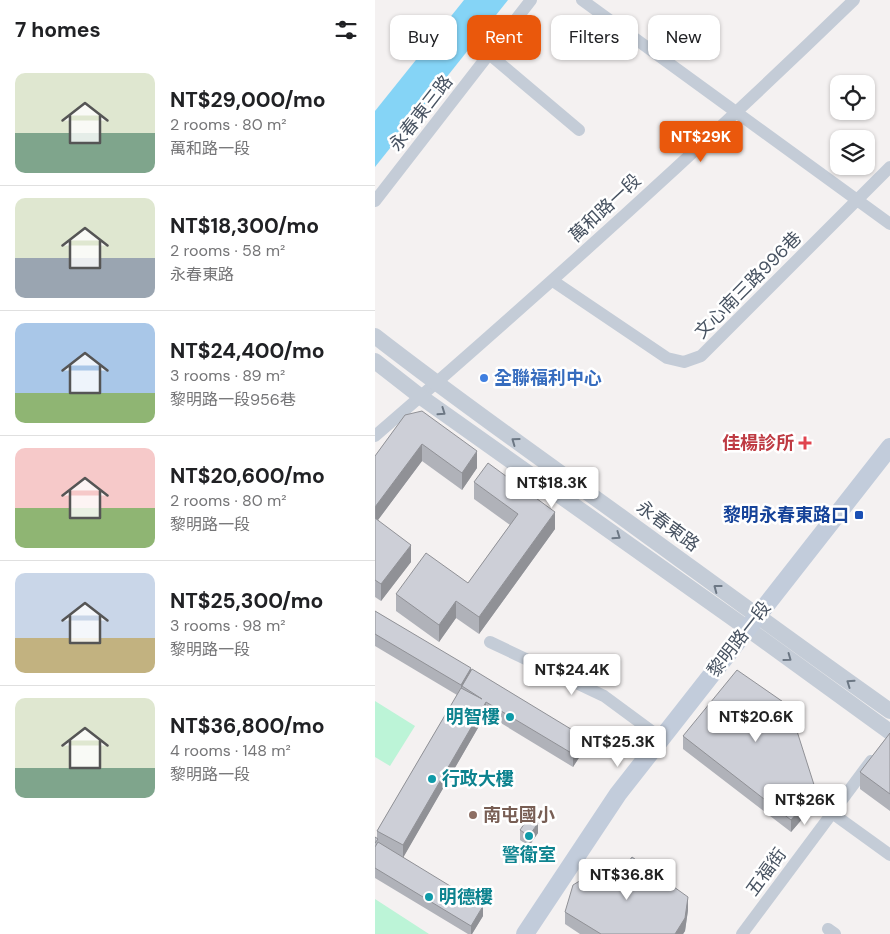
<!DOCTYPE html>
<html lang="en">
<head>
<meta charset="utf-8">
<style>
  body { margin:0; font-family:"DM Sans","Noto Sans TC",sans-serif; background:#f6f6f6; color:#202124; height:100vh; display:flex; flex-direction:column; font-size:19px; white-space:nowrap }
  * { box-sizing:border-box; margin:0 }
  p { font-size:16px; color:#757577 }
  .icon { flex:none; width:28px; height:28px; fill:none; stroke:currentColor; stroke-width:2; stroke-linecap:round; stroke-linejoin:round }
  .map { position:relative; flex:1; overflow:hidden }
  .sheet { display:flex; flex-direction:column; background:#fff; width:375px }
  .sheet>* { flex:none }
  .top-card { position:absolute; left:15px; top:15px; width:425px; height:45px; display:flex; gap:10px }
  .controls { position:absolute; left:455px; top:75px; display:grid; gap:10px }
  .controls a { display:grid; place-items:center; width:45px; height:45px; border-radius:10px; background:#fff; box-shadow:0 1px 4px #0004; font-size:25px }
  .price { position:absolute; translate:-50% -42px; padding:0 11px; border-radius:5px; background:#fff; color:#222; font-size:16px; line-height:32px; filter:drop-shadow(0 1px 2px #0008) }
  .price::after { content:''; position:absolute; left:50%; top:30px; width:15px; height:11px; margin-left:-8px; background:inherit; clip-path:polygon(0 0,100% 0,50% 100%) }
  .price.current { background:#ea580c; color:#fff }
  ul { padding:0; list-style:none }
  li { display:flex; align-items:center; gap:15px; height:125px; padding:0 15px }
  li+li { border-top:1px solid #e0e0e0 }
  li span { display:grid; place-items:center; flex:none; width:140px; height:100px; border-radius:10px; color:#555 }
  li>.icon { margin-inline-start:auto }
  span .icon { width:60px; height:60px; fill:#fffc; stroke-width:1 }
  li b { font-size:21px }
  h2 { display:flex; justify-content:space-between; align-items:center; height:60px; padding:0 15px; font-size:21px }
  .tag { padding:0 18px; border-radius:10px; background:#fff; box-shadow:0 1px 4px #0004; font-size:18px; line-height:45px }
  .tag.current { background:#ea580c; color:#fff }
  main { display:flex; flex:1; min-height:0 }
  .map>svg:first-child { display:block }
  .green { fill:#bcf4d7 }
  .water { fill:#85d4f6 }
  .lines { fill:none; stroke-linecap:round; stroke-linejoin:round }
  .minor { stroke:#c4ccd7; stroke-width:12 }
  .tertiary { stroke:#c4ccd7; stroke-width:16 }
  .secondary { stroke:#c2ccdb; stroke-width:18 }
  .wall { fill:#b0b2b9 }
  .shaded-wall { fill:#909196 }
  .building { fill:#cdcfd7; stroke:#909196 }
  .oneway { stroke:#6c7784 }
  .shop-dot { fill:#3f7fe0; stroke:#fff; stroke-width:2 }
  .health-dot { fill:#e0444e; stroke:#fff; stroke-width:2 }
  .transit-dot { fill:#1a4fb4; stroke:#fff; stroke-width:2 }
  .culture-dot { fill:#0f9aa8; stroke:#fff; stroke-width:2 }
  .education-dot { fill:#8d6e63; stroke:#fff; stroke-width:2 }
  .labels { text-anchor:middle; stroke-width:5; stroke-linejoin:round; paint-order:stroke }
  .street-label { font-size:18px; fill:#475261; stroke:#fff }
  .shop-label { font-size:18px; font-weight:bold; fill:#366cbe; stroke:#fff; text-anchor:start }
  .health-label { font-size:18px; font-weight:bold; fill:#be3a42; stroke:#fff; text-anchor:end }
  .transit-label { font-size:18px; font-weight:bold; fill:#164399; stroke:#fff; text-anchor:end }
  .culture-label { font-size:18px; font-weight:bold; fill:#0d838f; stroke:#fff; text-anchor:start }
  .education-label { font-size:18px; font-weight:bold; fill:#785e54; stroke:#fff; text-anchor:start }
</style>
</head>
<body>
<main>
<section class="sheet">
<h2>7 homes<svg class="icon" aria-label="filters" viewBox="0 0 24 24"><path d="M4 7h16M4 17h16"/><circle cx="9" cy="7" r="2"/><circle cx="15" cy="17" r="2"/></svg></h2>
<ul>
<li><span style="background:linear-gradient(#dfe7d0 60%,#7fa58c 0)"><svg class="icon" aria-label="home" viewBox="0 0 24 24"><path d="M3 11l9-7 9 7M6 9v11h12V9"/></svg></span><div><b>NT$29,000/mo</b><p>2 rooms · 80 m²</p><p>萬和路一段</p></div></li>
<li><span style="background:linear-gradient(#dfe7d0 60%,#9aa5b1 0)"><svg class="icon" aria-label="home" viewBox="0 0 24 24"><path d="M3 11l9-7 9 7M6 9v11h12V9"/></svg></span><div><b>NT$18,300/mo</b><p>2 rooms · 58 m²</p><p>永春東路</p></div></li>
<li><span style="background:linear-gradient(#a9c7e8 70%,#8fb573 0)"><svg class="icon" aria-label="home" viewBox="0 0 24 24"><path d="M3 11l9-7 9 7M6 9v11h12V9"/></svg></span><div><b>NT$24,400/mo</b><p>3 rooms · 89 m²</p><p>黎明路一段956巷</p></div></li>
<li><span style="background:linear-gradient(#f6c9c9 60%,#8fb573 0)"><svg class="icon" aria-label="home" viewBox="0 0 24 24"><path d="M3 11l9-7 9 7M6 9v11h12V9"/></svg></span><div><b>NT$20,600/mo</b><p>2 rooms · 80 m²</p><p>黎明路一段</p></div></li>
<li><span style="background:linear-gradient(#c9d6e8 65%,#c2b280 0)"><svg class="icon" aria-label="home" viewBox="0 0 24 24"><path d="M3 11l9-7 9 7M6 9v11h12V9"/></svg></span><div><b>NT$25,300/mo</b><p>3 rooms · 98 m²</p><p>黎明路一段</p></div></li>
<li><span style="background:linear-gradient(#dfe7d0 70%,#7fa58c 0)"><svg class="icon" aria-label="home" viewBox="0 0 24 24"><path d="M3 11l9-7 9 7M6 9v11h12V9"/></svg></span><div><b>NT$36,800/mo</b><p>4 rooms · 148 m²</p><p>黎明路一段</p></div></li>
</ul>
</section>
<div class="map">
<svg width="515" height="934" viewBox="0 0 515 934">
  <rect width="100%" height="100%" fill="#f4f1f1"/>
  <path class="green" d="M0 701 40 726 15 766 0 757Z
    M0 899 54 934H0Z"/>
  <path class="water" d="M89 0H133L0 167V111Z"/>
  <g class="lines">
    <path class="minor" d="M207 0 515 224
      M114 54 204 130
      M0 201 156 0
      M178 281 292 358 309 362 326 356 515 167
      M0 436C163 295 324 150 479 0
      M115 642 229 696 286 738
      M457 813 515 855
      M453 929 460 934
      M367 934 496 761"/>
    <path class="tertiary" d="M0 336C86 403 175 465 263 529 347 590 430 651 515 711
      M0 361 46 397 373 629 515 732"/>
    <path class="secondary" d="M150 934 243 794 515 447"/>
  </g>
  <path class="wall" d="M30 415 102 468 87 490 47 461 3 520 36 562 6 601 0 597V456Z
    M99 482 180 529 104 634 81 618 64 642 21 611V594L93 583 135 525 99 499Z
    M0 611 96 670 209 750 198 767 111 714 28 857 108 916 97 934H93L0 878V837L2 838V831L82 695 0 646Z
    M515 733V811L485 789V772Z
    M308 736 441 803 416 832 308 749Z
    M145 830 163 833 154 846 145 840Z
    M313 910 310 931 308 934H205L190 924V912Z"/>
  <path class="shaded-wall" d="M47 444V461L0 524V507Z
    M102 451V468L87 490V473Z
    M180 512V529L104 634V617Z
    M36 545V562L6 601V584Z
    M81 601V618L64 642V625Z
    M96 668V680L87 686 86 697V685Z
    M111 702V714L28 858V845Z
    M209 737V750L198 767V754Z
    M441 791V803L416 832V820Z
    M163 823V833L154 846V836Z
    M313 897V910L310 931 308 934H300Z
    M108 906V916L97 934H96V926Z"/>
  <path class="building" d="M47 411 102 451 87 473 47 444 0 507V456L30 415Z
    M113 463 180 512 104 617 81 601 64 625 21 594 51 553 93 583 143 514 99 482Z
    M0 518 36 545 6 584 0 580Z
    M0 611 96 668 86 685 0 634Z
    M97 669 209 737 198 754 111 702 28 845 2 831 86 688 107 699 87 686Z
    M362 670 414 706 441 791 416 820 308 736Z
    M515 733V794L485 772Z
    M154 817 163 823 154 836 145 830Z
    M0 837 3 839 0 843Z
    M3 842 108 906 96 926 0 868V847Z
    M257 857 313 897 310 918 300 934H226L190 912 198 885 237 861 249 868Z"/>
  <defs><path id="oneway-chevron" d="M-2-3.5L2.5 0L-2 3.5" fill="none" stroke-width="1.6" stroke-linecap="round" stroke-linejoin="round" transform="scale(1.25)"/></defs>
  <g class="oneway">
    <use href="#oneway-chevron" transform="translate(67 412) rotate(35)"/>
    <use href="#oneway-chevron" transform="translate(140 441) rotate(-144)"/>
    <use href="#oneway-chevron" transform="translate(242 536) rotate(35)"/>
    <use href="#oneway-chevron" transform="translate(342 588) rotate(-143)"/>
    <use href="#oneway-chevron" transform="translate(413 658) rotate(36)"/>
    <use href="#oneway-chevron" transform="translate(475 683) rotate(-145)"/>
  </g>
  <circle class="shop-dot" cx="109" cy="378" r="5"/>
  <path class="health-dot" d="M427.5 435.5h5v5h5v5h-5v5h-5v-5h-5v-5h5z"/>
  <rect class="transit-dot" x="479" y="510" width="10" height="10" rx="2.5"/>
  <g class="culture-dot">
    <circle cx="135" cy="717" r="5"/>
    <circle cx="57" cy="779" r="5"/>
    <circle cx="154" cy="836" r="5"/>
    <circle cx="54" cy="897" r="5"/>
  </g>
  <circle class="education-dot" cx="98" cy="815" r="5"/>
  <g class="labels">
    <g class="street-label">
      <text transform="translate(46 113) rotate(-52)" y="6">永春東三路</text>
      <text transform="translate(230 208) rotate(-43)" y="6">萬和路一段</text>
      <text transform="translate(373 285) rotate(-45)" y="6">文心南三路996巷</text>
      <text transform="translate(293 526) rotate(36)" y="6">永春東路</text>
      <text transform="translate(364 639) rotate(-52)" y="6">黎明路一段</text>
      <text transform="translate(391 872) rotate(-54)" y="6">五福街</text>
    </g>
    <g class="shop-label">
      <text x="119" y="384">全聯福利中心</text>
    </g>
    <g class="health-label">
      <text x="419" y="449">佳楊診所</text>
    </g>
    <g class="transit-label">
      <text x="474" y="521">黎明永春東路口</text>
    </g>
    <g class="culture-label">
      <text x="125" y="723" text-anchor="end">明智樓</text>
      <text x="67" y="785">行政大樓</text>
      <text x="154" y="861" text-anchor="middle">警衛室</text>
      <text x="64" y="903">明德樓</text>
    </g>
    <g class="education-label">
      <text x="108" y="821">南屯國小</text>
    </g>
  </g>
</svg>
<div class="controls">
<a><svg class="icon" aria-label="locate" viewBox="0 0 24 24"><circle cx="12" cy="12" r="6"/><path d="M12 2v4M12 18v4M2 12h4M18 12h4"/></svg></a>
<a><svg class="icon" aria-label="layers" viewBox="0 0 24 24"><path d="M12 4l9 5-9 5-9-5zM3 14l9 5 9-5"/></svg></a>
</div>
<b class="price current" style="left:326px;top:163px">NT$29K</b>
<b class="price" style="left:177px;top:509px">NT$18.3K</b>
<b class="price" style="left:197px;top:696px">NT$24.4K</b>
<b class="price" style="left:381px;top:743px">NT$20.6K</b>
<b class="price" style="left:243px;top:768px">NT$25.3K</b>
<b class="price" style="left:430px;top:826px">NT$26K</b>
<b class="price" style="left:252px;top:901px">NT$36.8K</b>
<div class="top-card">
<a class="tag">Buy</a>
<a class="tag current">Rent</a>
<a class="tag">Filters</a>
<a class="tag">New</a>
</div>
</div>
</main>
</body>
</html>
